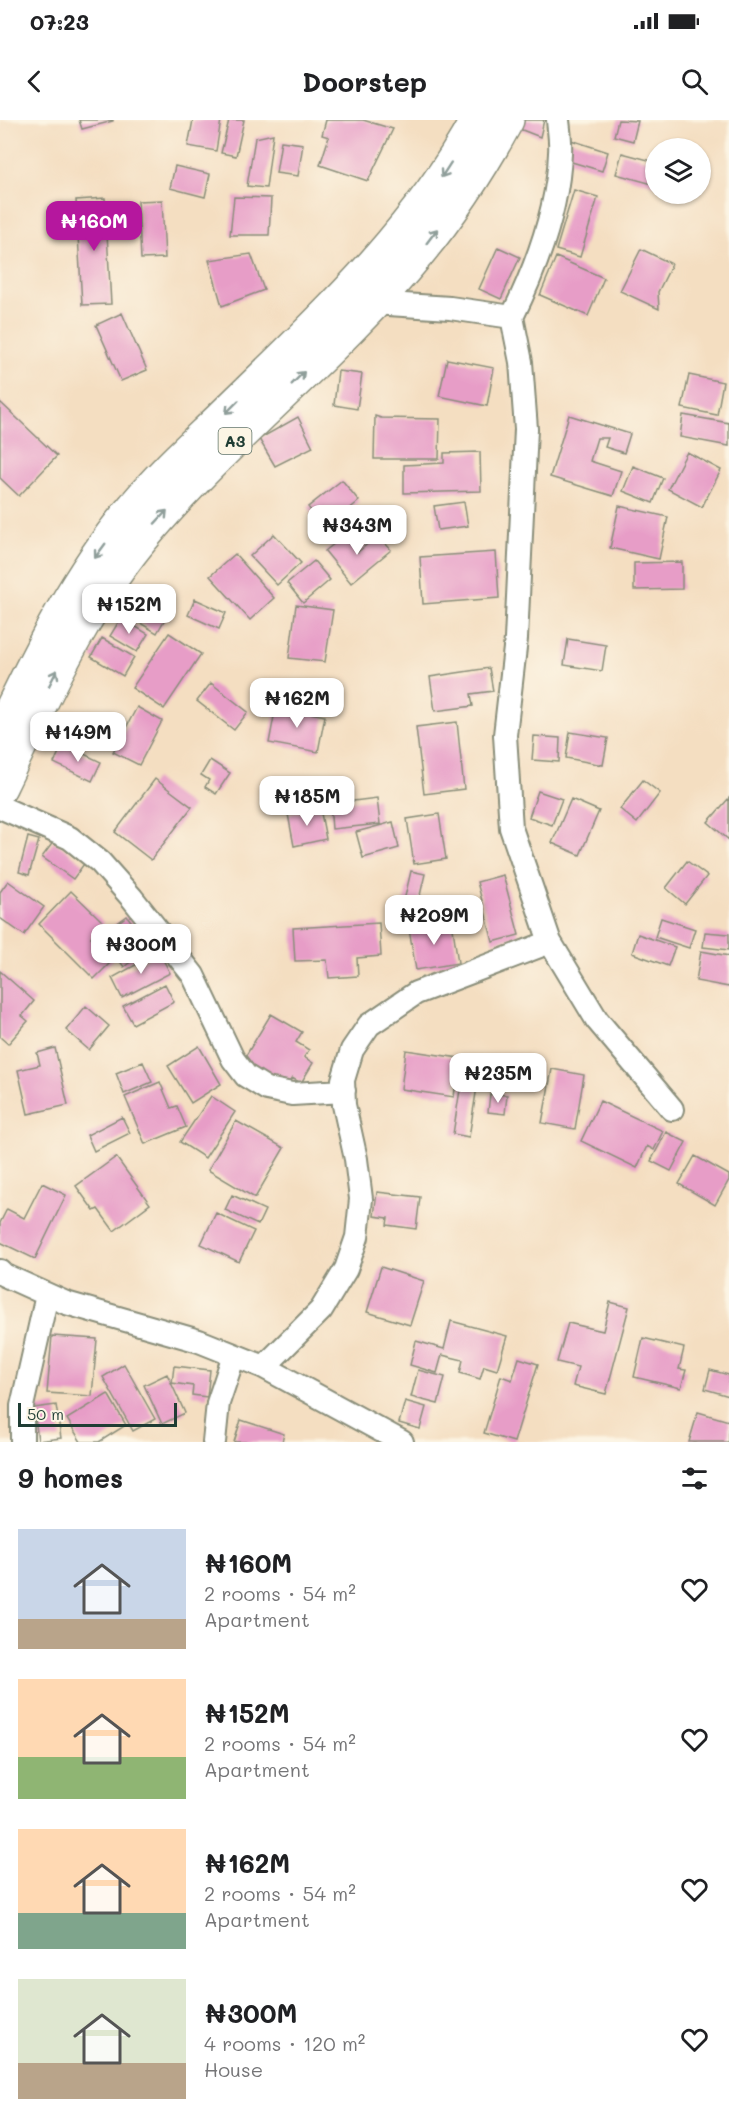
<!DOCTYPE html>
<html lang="en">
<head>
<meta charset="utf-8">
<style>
  body { margin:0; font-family:Mali,sans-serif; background:#f6f6f6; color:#202124; height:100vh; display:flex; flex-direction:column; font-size:22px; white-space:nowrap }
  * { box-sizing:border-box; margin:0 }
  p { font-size:20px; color:#757577 }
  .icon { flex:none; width:33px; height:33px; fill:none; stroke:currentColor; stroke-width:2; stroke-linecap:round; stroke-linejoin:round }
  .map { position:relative; height:1322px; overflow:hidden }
  .side { display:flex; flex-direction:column; background:#fff; flex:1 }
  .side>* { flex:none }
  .controls { position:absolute; left:645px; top:18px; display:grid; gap:12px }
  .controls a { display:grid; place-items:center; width:66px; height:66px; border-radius:50%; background:#fff; box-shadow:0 2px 4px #0004; font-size:30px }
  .scale { position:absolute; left:18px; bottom:15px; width:159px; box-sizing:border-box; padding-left:6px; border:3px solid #1f3d34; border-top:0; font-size:16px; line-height:21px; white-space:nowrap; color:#1f3d34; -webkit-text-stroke:4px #fcf5e5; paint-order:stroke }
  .price { position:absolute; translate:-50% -51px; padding:0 14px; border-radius:12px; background:#fff; color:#222; font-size:20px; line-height:39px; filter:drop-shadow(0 2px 3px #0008) }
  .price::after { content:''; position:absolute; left:50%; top:36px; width:18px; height:14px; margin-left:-9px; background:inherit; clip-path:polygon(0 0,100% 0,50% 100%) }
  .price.selected { background:#b5179e; color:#fff }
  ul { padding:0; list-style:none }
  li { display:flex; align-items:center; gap:18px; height:150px; padding:0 18px }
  li span { display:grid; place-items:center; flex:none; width:168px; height:120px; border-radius:0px; color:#555 }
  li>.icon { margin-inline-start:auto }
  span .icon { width:72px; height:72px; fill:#fffc; stroke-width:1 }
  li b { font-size:26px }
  h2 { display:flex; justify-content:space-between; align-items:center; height:72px; padding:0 18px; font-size:26px }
  .status { display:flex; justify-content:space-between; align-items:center; height:42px; padding:0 30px; background:#fff; direction:ltr }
  .status svg { height:16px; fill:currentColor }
  header { display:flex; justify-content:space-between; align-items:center; height:78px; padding:0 18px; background:#fff; font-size:27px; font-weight:700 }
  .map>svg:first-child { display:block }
  .building { fill:#e79dc7 }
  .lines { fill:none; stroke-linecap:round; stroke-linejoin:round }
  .street-casing { stroke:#8a8e7a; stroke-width:26 }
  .primary-casing { stroke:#8a8e7a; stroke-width:36 }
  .street { stroke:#fff; stroke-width:22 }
  .primary { stroke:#fff; stroke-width:33 }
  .oneway { stroke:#8f9e9a }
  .labels { text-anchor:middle; stroke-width:6; stroke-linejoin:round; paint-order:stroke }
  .shield { fill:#fcf5e5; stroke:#617469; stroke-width:1.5 }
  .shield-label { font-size:16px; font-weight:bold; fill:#1f3d34 }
</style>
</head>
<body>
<div class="status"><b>07:23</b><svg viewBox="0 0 49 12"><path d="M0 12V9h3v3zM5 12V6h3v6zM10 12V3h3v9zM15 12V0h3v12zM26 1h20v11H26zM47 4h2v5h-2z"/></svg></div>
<header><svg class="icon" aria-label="back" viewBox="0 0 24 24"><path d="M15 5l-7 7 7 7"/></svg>Doorstep<svg class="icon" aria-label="search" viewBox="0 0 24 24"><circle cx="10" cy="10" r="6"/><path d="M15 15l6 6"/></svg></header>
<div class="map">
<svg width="729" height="1322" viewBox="0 0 729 1322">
  <rect width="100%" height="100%" fill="#fcf5e5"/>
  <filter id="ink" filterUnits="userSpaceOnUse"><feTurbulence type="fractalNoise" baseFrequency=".0167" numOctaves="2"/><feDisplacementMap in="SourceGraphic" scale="12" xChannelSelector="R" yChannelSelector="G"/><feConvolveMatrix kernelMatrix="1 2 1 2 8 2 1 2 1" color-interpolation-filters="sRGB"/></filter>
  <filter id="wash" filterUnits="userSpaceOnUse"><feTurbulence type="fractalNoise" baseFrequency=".008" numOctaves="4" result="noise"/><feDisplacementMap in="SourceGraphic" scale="24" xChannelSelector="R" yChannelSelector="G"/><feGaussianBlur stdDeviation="1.35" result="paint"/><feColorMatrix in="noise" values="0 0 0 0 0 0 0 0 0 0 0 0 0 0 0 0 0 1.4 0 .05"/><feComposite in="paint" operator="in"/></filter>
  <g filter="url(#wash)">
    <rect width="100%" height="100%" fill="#f4dec1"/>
    <g id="blocks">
      <path class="building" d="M79 0H113V1L82 9Z
        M193 0H221L216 31 188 26Z
        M229 0H244L236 36 221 33Z
        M326 0H363L393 9 368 61 320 45 329 17 322 15Z
        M521 0H544L540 17 517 8Z
        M618 0 638 1 633 21 614 16Z
        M273 14 266 68 247 66 255 18Z
        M571 20 608 32 602 51 565 40Z
        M281 21 303 24 298 56 276 53Z
        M622 33 656 42V65L616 54Z
        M175 46 210 54 205 77 170 68Z
        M574 70 598 77 580 137 556 130Z
        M234 77 271 78 269 115H230Z
        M105 78 111 184 82 185 76 80Z
        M162 80 165 138 141 139 138 81Z
        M498 127 520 137 501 179 479 169Z
        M641 129 672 144 658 172 659 189 620 171Z
        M251 134 264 170 222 186 209 140Z
        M556 137 604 158 588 196 540 175Z
        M122 193 147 250 121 261 96 205Z
        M447 239 494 248 487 286 439 276Z
        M338 251 362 254 357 289 334 285Z
        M689 255 723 262 717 295 682 288Z
        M0 282 57 336 19 376 0 358Z
        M569 295 630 314 624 333 605 327 608 318H597L590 341 621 351 613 376 550 357Z
        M683 295 729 303V326L680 317Z
        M375 296 381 298 440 299 439 339H374Z
        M298 297 313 327 275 346 259 319Z
        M480 332 481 371 404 373V345L444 343V333Z
        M687 332 721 350 702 387 668 369Z
        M633 346 663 358 653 383 623 371Z
        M342 360 359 381 325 409 308 387Z
        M464 382 468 406 438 410 434 386Z
        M619 386 668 397 659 439 610 428Z
        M274 414 301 443 277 465 250 436Z
        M345 415 358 432 378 415 391 430 351 463 325 431Z
        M496 432 499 478 423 484 420 437Z
        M235 434 274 478 250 500 210 456Z
        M314 441 330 460 303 483 287 463Z
        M682 442V469L634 470V443Z
        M136 470 170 490 157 513 123 493Z
        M195 479 226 493 219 509 188 495Z
        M296 485 333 490 325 542 289 538Z
        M121 498 148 514 137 532 110 516Z
        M169 513 201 534 164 589 132 568Z
        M102 518 134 537 123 556 91 537Z
        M568 519 606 525 602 551 564 545Z
        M489 548 493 571 471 574 473 586 435 591 430 557Z
        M211 563 248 592 234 610 197 581Z
        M276 586 325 596 318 632 269 623Z
        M137 587 162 601 139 645 113 632Z
        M457 602 464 669 424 674 416 607Z
        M570 612 608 618 603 645 566 638Z
        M534 616 560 618 559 642 532 640Z
        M63 624 101 642 92 661 54 643Z
        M210 640 230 653 216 674 205 667 209 660 201 655Z
        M155 659 192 687 151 740 115 712Z
        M643 660 660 673 637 703 620 689Z
        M538 671 562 679 552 705 529 697Z
        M377 678 380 704 332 709 330 684Z
        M729 678V720L708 702Z
        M571 679 599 691 580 735 552 723Z
        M320 688 326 719 294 726 288 694Z
        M439 694 446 739 414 744 407 699Z
        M393 702 399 728 363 738 356 712Z
        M28 717 39 720 29 755 19 752Z
        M54 721 84 744 73 759 42 737Z
        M687 741 707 756 685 784 666 768Z
        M411 751 425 754 414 801 400 798Z
        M503 755 519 815 493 822 477 762Z
        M8 761 44 787 24 815 0 798V772Z
        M71 771 104 803 91 817 113 840 94 859 39 804Z
        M127 796 137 809 131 813 144 831 124 847 101 815Z
        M661 798 695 809 689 828 655 817Z
        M452 802 458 843 416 850 409 809Z
        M379 803 381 836 357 838 358 856 329 858 327 840 295 841 293 808Z
        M705 812 729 814V830L703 827Z
        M638 814 675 827 668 846 632 833Z
        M701 831 729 836V867L696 861Z
        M159 832 170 853 122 878 112 858Z
        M0 851 34 881 22 896 28 901 8 924 0 917Z
        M165 864 174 882 133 904 123 886Z
        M86 886 109 906 89 930 66 910Z
        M271 894 302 912 296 922 309 930 304 937 313 943 301 963 292 958 285 968 242 942Z
        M199 926 221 964 191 983 168 946Z
        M55 928 68 985 28 994 18 950 40 945 37 933Z
        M406 930 459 938 454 977 401 969Z
        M143 942 152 962 124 974 116 953Z
        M552 949 584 955 575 1009 542 1003Z
        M463 951 479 954 469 1017 453 1014Z
        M160 962 171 988 177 986 186 1007 145 1024 125 977Z
        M490 974 507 975 505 994 488 992Z
        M211 976 235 992 205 1038 180 1022Z
        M600 981 663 1011 654 1030 647 1026 637 1048 581 1021Z
        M122 997 130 1013 94 1031 87 1015Z
        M236 1001 284 1028 255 1078 208 1050Z
        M666 1012 686 1022 671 1051 651 1041Z
        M695 1036 729 1055V1060L715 1085 679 1064Z
        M116 1037 150 1084 114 1111 98 1089 94 1091 76 1066Z
        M42 1063 66 1075 35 1139 0 1122V1103L7 1089 24 1098Z
        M377 1072 420 1077 416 1109 387 1105 388 1098 374 1096Z
        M232 1075 265 1090 258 1105 225 1090Z
        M216 1093 254 1111 239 1142 201 1124Z
        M381 1147 424 1161 410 1205 367 1192Z
        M610 1182 629 1187 606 1274 573 1266 578 1247 557 1242 568 1203 603 1211Z
        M451 1201 507 1216 497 1250 484 1246 480 1259 460 1253 463 1240 442 1235 437 1253 410 1245 416 1221 444 1229Z
        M52 1216 97 1219 92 1276 47 1273Z
        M643 1218 684 1228 679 1249 686 1250 681 1268 634 1257Z
        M519 1238 538 1244 514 1322 484 1313 501 1256 512 1260Z
        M124 1244 155 1299 133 1311 103 1257Z
        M174 1246 210 1250 207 1277 192 1275 193 1266 172 1263Z
        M418 1250 445 1257 438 1284 411 1277Z
        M710 1250 729 1255V1276L705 1269Z
        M167 1254 185 1293 162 1304 144 1265Z
        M108 1274 126 1305 99 1322H81L67 1299Z
        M405 1281 426 1287 420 1309 399 1303Z
        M56 1285 61 1318 38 1321 34 1288Z
        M698 1292 729 1301V1322H689Z
        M241 1300 284 1314 282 1322H234Z"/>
    </g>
  </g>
  <g filter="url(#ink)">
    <use href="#blocks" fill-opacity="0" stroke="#8a8e7a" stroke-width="1.5"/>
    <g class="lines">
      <g class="street-casing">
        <path id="street" d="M373 183 450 188 512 197 521 242 526 309 516 519 505 615 511 708 550 822 597 900 672 989
          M512 197C537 146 558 90 560 33 561 22 559 11 558 0
          M0 687 70 718 100 742 132 778 193 855 233 939 246 956 267 969 292 974 344 971
          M0 1151 4 1155 66 1183 199 1221 264 1247 402 1322
          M264 1247 321 1190 346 1149 357 1117 361 1079 356 1039 344 985 343 960 352 930 369 905 416 873 550 822
          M22 1322V1286L47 1175
          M214 1322 218 1283 234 1235"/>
      </g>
      <g class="primary-casing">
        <path id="primary" d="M0 613C38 534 77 454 134 387 160 355 191 327 220 299 314 207 414 117 477 0
          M0 667C44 577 84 485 150 409 233 312 338 231 419 132 453 91 482 46 507 0"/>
      </g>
      <use href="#street" class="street"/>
      <use href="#primary" class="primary"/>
    </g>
    <defs><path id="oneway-shaft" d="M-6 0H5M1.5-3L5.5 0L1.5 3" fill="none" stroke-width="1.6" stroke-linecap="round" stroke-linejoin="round" transform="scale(1.5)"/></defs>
    <g class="oneway">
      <use href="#oneway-shaft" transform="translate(446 50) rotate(123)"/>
      <use href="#oneway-shaft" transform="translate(432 116) rotate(-53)"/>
      <use href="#oneway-shaft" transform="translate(298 258) rotate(-45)"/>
      <use href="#oneway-shaft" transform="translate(232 287) rotate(135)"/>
      <use href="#oneway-shaft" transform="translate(161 397) rotate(-47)"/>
      <use href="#oneway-shaft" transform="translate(100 431) rotate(126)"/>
      <use href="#oneway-shaft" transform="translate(53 558) rotate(-63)"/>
    </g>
  </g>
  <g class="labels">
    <rect class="shield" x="218.5" y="308" width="33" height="26" rx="4.5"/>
    <g class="shield-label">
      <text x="235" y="327">A3</text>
    </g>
  </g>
</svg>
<div class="controls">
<a><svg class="icon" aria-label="layers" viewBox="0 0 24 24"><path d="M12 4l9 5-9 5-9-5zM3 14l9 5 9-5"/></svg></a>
</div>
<div class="scale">50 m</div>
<b class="price selected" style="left:94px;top:132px">₦160M</b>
<b class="price" style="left:357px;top:436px">₦343M</b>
<b class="price" style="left:129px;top:515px">₦152M</b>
<b class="price" style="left:297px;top:609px">₦162M</b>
<b class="price" style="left:78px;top:643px">₦149M</b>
<b class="price" style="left:307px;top:707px">₦185M</b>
<b class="price" style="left:434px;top:826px">₦209M</b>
<b class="price" style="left:141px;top:855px">₦300M</b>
<b class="price" style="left:498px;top:984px">₦235M</b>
</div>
<section class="side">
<h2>9 homes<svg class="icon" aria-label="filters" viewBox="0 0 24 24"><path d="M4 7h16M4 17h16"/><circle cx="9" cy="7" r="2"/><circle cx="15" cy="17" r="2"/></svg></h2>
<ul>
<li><span style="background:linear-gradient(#c9d6e8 75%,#b9a48a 0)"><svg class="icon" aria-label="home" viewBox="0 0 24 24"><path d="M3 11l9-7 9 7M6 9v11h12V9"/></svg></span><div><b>₦160M</b><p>2 rooms · 54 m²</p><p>Apartment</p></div><svg class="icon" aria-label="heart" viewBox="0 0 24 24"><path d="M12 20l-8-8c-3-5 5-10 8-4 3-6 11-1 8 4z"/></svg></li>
<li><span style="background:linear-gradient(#ffd9b3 65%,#8fb573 0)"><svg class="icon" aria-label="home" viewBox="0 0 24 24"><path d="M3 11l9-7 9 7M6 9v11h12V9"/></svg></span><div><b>₦152M</b><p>2 rooms · 54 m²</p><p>Apartment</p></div><svg class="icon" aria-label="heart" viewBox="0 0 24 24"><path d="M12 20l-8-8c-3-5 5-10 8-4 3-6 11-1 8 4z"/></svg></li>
<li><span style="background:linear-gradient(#ffd9b3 70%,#7fa58c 0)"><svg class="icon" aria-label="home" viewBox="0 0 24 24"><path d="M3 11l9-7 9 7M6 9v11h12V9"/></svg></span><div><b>₦162M</b><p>2 rooms · 54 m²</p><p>Apartment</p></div><svg class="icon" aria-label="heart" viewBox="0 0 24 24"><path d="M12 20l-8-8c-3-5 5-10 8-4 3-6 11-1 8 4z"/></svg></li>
<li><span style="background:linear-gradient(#dfe7d0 70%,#b9a48a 0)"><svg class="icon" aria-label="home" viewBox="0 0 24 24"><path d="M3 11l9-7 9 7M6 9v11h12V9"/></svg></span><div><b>₦300M</b><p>4 rooms · 120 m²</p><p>House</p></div><svg class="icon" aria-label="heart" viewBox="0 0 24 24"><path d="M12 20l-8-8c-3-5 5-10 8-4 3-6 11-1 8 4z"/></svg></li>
</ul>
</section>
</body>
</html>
